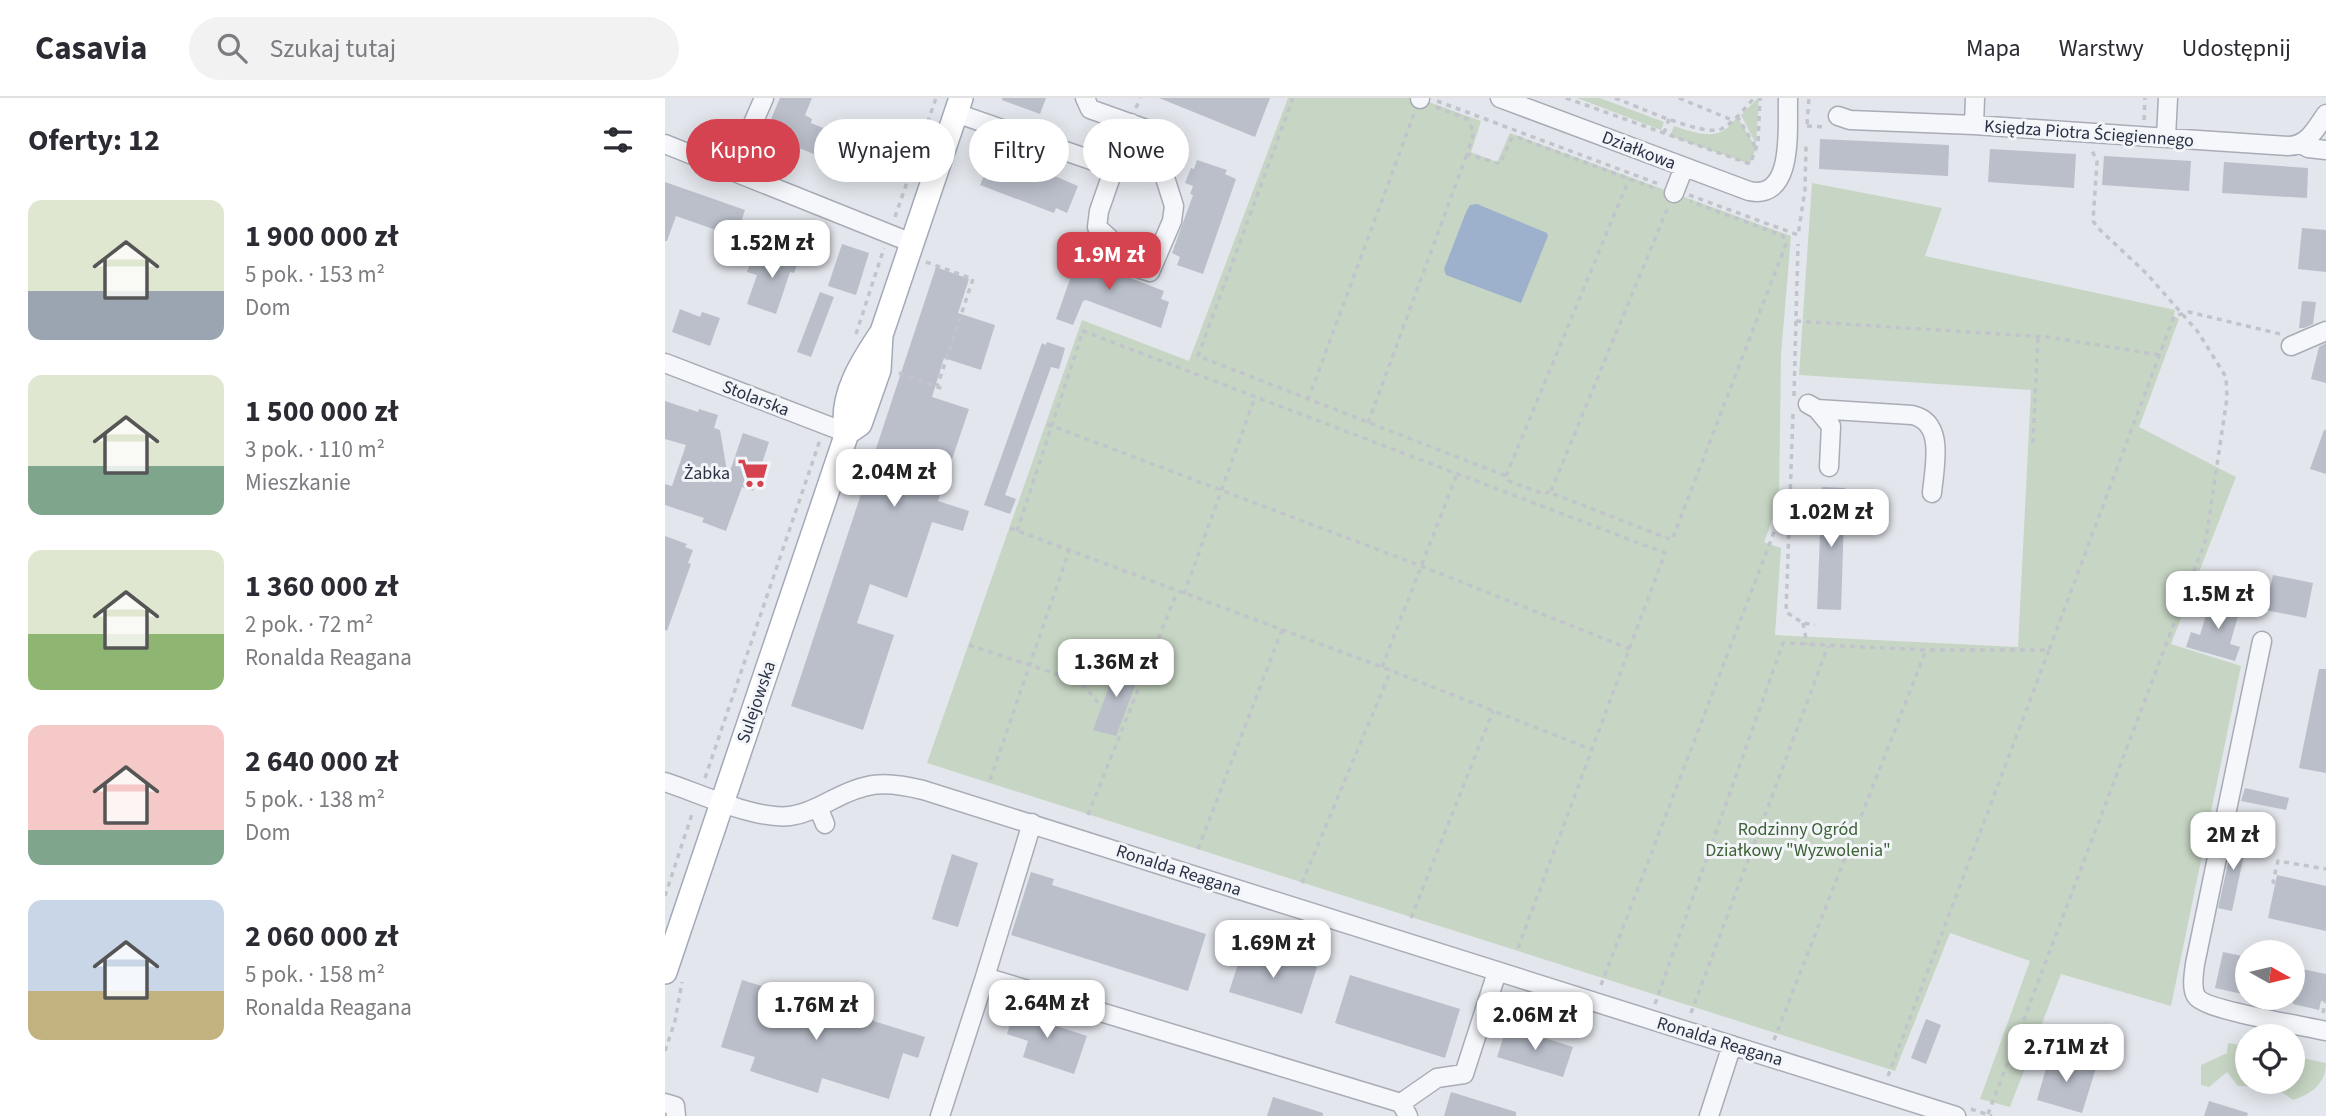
<!DOCTYPE html>
<html lang="pl">
<head>
<meta charset="utf-8">
<style>
  body { margin:0; font-family:"Source Sans 3",sans-serif; background:#f2f2f3; color:#2b2b33; height:100vh; display:flex; flex-direction:column; font-size:26px; white-space:nowrap }
  * { box-sizing:border-box; margin:0 }
  p { font-size:23px; color:#7c7c81 }
  .icon { flex:none; width:38px; height:38px; fill:none; stroke:currentColor; stroke-width:2; stroke-linecap:round; stroke-linejoin:round }
  .map { position:relative; flex:1; overflow:hidden }
  .details { display:flex; flex-direction:column; background:#fff; width:665px }
  .details>* { flex:none }
  .hud { position:absolute; left:21px; top:21px; width:665px; height:63px; display:flex; gap:14px }
  .needle { width:46px; rotate:98deg }
  .controls { position:absolute; left:1570px; top:842px; display:grid; gap:14px }
  .controls a { display:grid; place-items:center; width:70px; height:70px; border-radius:50%; background:#fff; box-shadow:0 4px 18px #0003; font-size:35px }
  .price { position:absolute; translate:-50% -60px; padding:0 16px; border-radius:14px; background:#fff; color:#222; font-size:23px; line-height:46px; filter:drop-shadow(0 2px 4px #0008) }
  .price::after { content:''; position:absolute; left:50%; top:42px; width:21px; height:16px; margin-left:-10px; background:inherit; clip-path:polygon(0 0,100% 0,50% 100%) }
  .price.active { background:#d64350; color:#fff }
  ul { padding:0; list-style:none }
  li { display:flex; align-items:center; gap:21px; height:175px; padding:0 28px }
  li span { display:grid; place-items:center; flex:none; width:196px; height:140px; border-radius:14px; color:#555 }
  li>.icon { margin-inline-start:auto }
  span .icon { width:84px; height:84px; fill:#fffc; stroke-width:1 }
  li b { font-size:30px }
  h2 { display:flex; justify-content:space-between; align-items:center; height:84px; padding:0 28px; font-size:30px }
  .pill { padding:0 24px; border-radius:32px; background:#fff; box-shadow:0 4px 18px #0003; font-size:24px; line-height:63px }
  .pill.active { background:#d64350; color:#fff }
  header { display:flex; align-items:center; gap:42px; box-sizing:border-box; height:98px; padding:0 35px; background:#fff; border-bottom:2px solid #e1e1e2 }
  header strong { font-size:33px }
  nav { display:flex; gap:38px; margin-inline-start:auto; font-size:24px }
  .search { width:490px; height:63px; background:#f2f2f3; display:flex; align-items:center; gap:18px; box-sizing:border-box; padding:0 24px; border-radius:38px; color:#7c7c81; font-size:26px }
  main { display:flex; flex:1; min-height:0 }
  .map>svg:first-child { display:block }
  .green { fill:#c7d6c4 }
  .water { fill:#9db1cd }
  .building { fill:#babfca }
  .lines { fill:none; stroke-linecap:round; stroke-linejoin:round }
  .minor-casing { stroke:#a8acb7; stroke-width:21 }
  .major-casing { stroke:#a2a9b8; stroke-width:26 }
  .path { stroke:#c1c4cb; stroke-width:3.5; stroke-dasharray:5 5; stroke-linecap:butt }
  .minor { stroke:#f6f7fa; stroke-width:18 }
  .major { stroke:#fff; stroke-width:23 }
  .labels { text-anchor:middle; stroke-width:6; stroke-linejoin:round; paint-order:stroke }
  .street-label { font-size:18px; fill:#2a3246; stroke:#f3f5f9 }
  .poi-label { font-size:18px; fill:#2a3246; stroke:#f3f5f9; text-anchor:end }
  .park-label { font-size:18px; fill:#3c6236; stroke:#f3f5f9 }
</style>
</head>
<body>
<header>
<strong>Casavia</strong>
<div class="search"><svg class="icon" aria-label="search" viewBox="0 0 24 24"><circle cx="10" cy="10" r="6"/><path d="M15 15l6 6"/></svg>Szukaj tutaj</div>
<nav><a>Mapa</a><a>Warstwy</a><a>Udostępnij</a></nav>
</header>
<main>
<section class="details">
<h2>Oferty: 12<svg class="icon" aria-label="filters" viewBox="0 0 24 24"><path d="M4 7h16M4 17h16"/><circle cx="9" cy="7" r="2"/><circle cx="15" cy="17" r="2"/></svg></h2>
<ul>
<li><span style="background:linear-gradient(#dfe7d0 65%,#9aa5b1 0)"><svg class="icon" aria-label="home" viewBox="0 0 24 24"><path d="M3 11l9-7 9 7M6 9v11h12V9"/></svg></span><div><b>1 900 000 zł</b><p>5 pok. · 153 m²</p><p>Dom</p></div></li>
<li><span style="background:linear-gradient(#dfe7d0 65%,#7fa58c 0)"><svg class="icon" aria-label="home" viewBox="0 0 24 24"><path d="M3 11l9-7 9 7M6 9v11h12V9"/></svg></span><div><b>1 500 000 zł</b><p>3 pok. · 110 m²</p><p>Mieszkanie</p></div></li>
<li><span style="background:linear-gradient(#dfe7d0 60%,#8fb573 0)"><svg class="icon" aria-label="home" viewBox="0 0 24 24"><path d="M3 11l9-7 9 7M6 9v11h12V9"/></svg></span><div><b>1 360 000 zł</b><p>2 pok. · 72 m²</p><p>Ronalda Reagana</p></div></li>
<li><span style="background:linear-gradient(#f6c9c9 75%,#7fa58c 0)"><svg class="icon" aria-label="home" viewBox="0 0 24 24"><path d="M3 11l9-7 9 7M6 9v11h12V9"/></svg></span><div><b>2 640 000 zł</b><p>5 pok. · 138 m²</p><p>Dom</p></div></li>
<li><span style="background:linear-gradient(#c9d6e8 65%,#c2b280 0)"><svg class="icon" aria-label="home" viewBox="0 0 24 24"><path d="M3 11l9-7 9 7M6 9v11h12V9"/></svg></span><div><b>2 060 000 zł</b><p>5 pok. · 158 m²</p><p>Ronalda Reagana</p></div></li>
</ul>
</section>
<div class="map">
<svg width="1661" height="1018" viewBox="0 0 1661 1018">
  <rect width="100%" height="100%" fill="#e3e6ec"/>
  <path class="green" d="M623 0H753L816 23 806 54 832 64 845 35 1126 138 1116 257 1114 404 1099 444 1116 450 1110 537 1353 549 1366 292 1134 277 1147 85 1277 110 1260 158 1510 212 1509 218 1514 221 1474 329 1571 379 1506 546 1576 568 1506 908 1396 876 1345 1009 1315 1001 1365 863 1285 835 1230 973 262 665 417 222 524 263Z
    M912 0H935L999 24 996 32Z
    M1093 0H1094L1091 46 1076 17Z
    M1072 18 1091 50 1085 66 1005 38 1009 28C1033 36 1057 45 1072 18Z
    M1563 945 1582 948V984H1628V958L1661 965C1661 986 1646 996 1628 1002L1609 989 1573 988 1562 974 1544 989 1536 987V967L1562 955Z"/>
  <path class="water" d="M812 106 882 135 883 138 856 205 781 177 779 171 801 114 805 107Z"/>
  <path class="building" d="M115 0H147L140 17 147 21 146 25 193 44 183 70 134 50 126 69 92 54Z
    M337 0H381L375 16 337 2Z
    M494 0H605L590 39Z
    M1155 41 1284 47 1283 78 1154 71Z
    M1325 51 1411 56 1409 90 1323 84Z
    M323 54 362 66 413 88 402 115 391 110 389 115 315 87 321 73 317 72Z
    M1439 58 1526 63 1524 93 1437 87Z
    M532 62 562 72 560 76 571 81 538 176 512 167 515 159 507 155 528 97 525 96 528 88 520 85 526 70 529 71Z
    M1559 64 1643 70 1642 100 1557 95Z
    M0 84 80 112 71 139 11 118 2 143H0Z
    M1637 130 1661 132V174L1633 171Z
    M177 146 204 155 191 197 163 188Z
    M115 149 136 157 129 175 125 174 111 216 82 206 92 177 82 174 87 160 108 168Z
    M413 151 439 158 435 165 443 168 442 171 499 193 496 201 504 204 496 230 421 202 418 203 408 227 391 221 405 181 401 180Z
    M271 169 304 181 293 215 330 227 316 272 279 260 267 299 304 311 273 403 304 413 298 433 267 424 242 500 205 486 192 525 229 537 198 632 126 608Z
    M155 194 169 199 146 259 132 254Z
    M1637 203 1651 204 1648 226 1639 230H1634Z
    M15 211 35 219 37 214 55 220 45 248 7 234Z
    M382 244 400 250 399 254 394 271 386 269 340 397 351 401 345 416 319 407 377 245 381 247Z
    M1661 245V285L1646 281 1654 249Z
    M0 303 33 314 34 311 53 317 49 330 55 332 63 379 78 335 104 344 88 393 77 389 61 433 37 424 39 420 0 407V386L7 388 21 347 0 341Z
    M1659 332H1661V376L1645 371Z
    M1157 389 1180 390 1176 512 1152 511Z
    M0 438 22 446 20 449 28 452 23 465 26 466 2 533 0 532Z
    M1608 477 1648 485 1641 520 1600 512Z
    M1546 500 1576 508 1565 546 1575 549 1570 563 1521 549 1526 534 1535 537Z
    M446 564 475 575 451 638 428 632 445 586 439 583Z
    M1654 571H1661V675L1634 670Z
    M1580 690 1624 700 1621 712 1576 703Z
    M1570 735 1583 738 1567 813 1553 810Z
    M287 756 313 765 293 829 267 821Z
    M366 774 389 781 387 787 541 836 523 893 346 837Z
    M1612 777 1661 788V833L1603 820Z
    M579 847 652 869 637 916 564 894Z
    M1558 854 1582 859V897L1550 890Z
    M1628 869 1661 876V904L1656 903 1654 912 1628 906Z
    M685 877 795 911 780 960 670 925Z
    M77 882 260 939 253 960 238 955 224 1001 157 980 153 995 85 973 90 959 56 949Z
    M352 905 375 913 382 925 422 938 409 976 358 959 363 943 342 936Z
    M1261 921 1276 927 1261 966 1246 960Z
    M842 928 908 949 898 979 832 959Z
    M1385 956 1431 970 1417 1015 1372 1002Z
    M786 994 851 1014V1018H779Z
    M608 999 658 1015V1018H602Z
    M1544 1003 1583 1015 1582 1018H1539Z"/>
  <g class="lines">
    <g class="minor-casing">
      <path id="minor" d="M420 0 425 11 481 31 488 42 509 108 507 123 485 174 461 166 444 140 432 129 434 113 449 70
        M835 0 1084 93C1130 103 1122 29 1123 0
        M755 1V0
        M291 15 449 70 466 25
        M1173 18 1185 22 1309 27 1623 48C1643 48 1651 30 1661 16
        M1309 27 1310 0
        M1501 39 1503 0
        M0 46 247 145
        M1636 46 1643 50 1661 52
        M67 73 99 0
        M1009 95 1019 69
        M1626 248 1661 233
        M0 265 182 335
        M1143 306 1152 311 1247 317C1281 324 1269 370 1267 395
        M1152 311 1166 328 1164 369
        M1597 543 1530 866C1529 875 1526 889 1531 898 1539 912 1640 928 1661 933
        M0 684C34 695 90 722 125 718 140 716 152 710 165 703 201 684 219 682 258 692L1291 1018
        M153 709 160 726
        M320 879 367 725
        M0 1005 10 1008 11 1018
        M736 1005 772 980 799 976 832 874
        M275 1018 320 879 736 1005 743 1018
        M1044 1018 1067 947"/>
    </g>
    <g class="major-casing">
      <path id="major" d="M182 335 195 326 214 272 216 237
        M0 874 182 335C173 300 198 262 217 234L296 0"/>
    </g>
    <path class="path" d="M628 0 533 258 841 378 844 383 879 396 886 393 889 396 1007 442 1121 146 1118 138 1025 103
      M901 0 1085 66 1093 45 1095 0
      M950 0C971 8 1039 39 1056 31 1069 25 1080 10 1089 0
      M1014 0 1067 22
      M772 3 994 86
      M771 9 802 21 809 34 802 56 835 66 846 41 852 39 994 92
      M471 10 475 0
      M1072 18 1091 50
      M1479 22 1480 0
      M1142 26 1144 0
      M1142 28 1161 29
      M999 35 1004 21
      M1024 97 1133 137 1140 92 1141 48
      M230 119 271 0
      M261 164 308 181 272 289
      M1131 223 1383 239 1495 257
      M191 236 219 150
      M234 275 278 291
      M1129 298 1133 146
      M643 302 749 16
      M1128 316 1121 514 1138 525 1150 527
      M703 325 802 56
      M382 326 756 468 965 551
      M1368 345 1373 238
      M841 378 964 81
      M886 393 1003 109
      M345 430 717 569 928 652
      M352 433 418 233 1000 455 853 850
      M519 496 590 299
      M1138 525 1142 546
      M304 547 416 584 434 606
      M717 569 792 376
      M40 680 155 342
      M325 682 404 453
      M423 717 512 494
      M533 751 617 532
      M637 785 726 572
      M1610 785 1608 784 1613 763 1661 771
      M0 798 28 713
      M746 820 828 613
      M936 887 1114 421 1125 408
      M990 906 1118 545 1261 552H1384L1509 218 1524 214 1615 236
      M1026 915 1163 548
      M1658 915 1660 904
      M1109 942 1261 552
      M0 953 10 923 17 884
      M1223 978 1384 552
      M1306 1011 1327 1018
      M1323 1016 1541 441 1562 300 1561 279 1533 234 1482 176 1433 130 1428 123 1432 64 1427 52"/>
    <use href="#minor" class="minor"/>
    <use href="#major" class="major"/>
  </g>
  <defs>
    <g id="supermarket-bare" transform="scale(2.415)"><path d="M-6-5.5h2.5l.6 2H6L4.5 2H-2.5L-4.4-4H-6ZM-1.5 3.2a1.3 1.3 0 1 0 .1 0ZM3 3.2a1.3 1.3 0 1 0 .1 0Z" fill="#d64350" stroke="#f3f5f9" stroke-width="2.5" paint-order="stroke"/></g>
  </defs>
  <g fill-rule="evenodd">
    <use href="#supermarket-bare" x="88" y="375"/>
  </g>
  <g class="labels">
    <g class="street-label">
      <text transform="translate(1424 35) rotate(4)" y="6">Księdza Piotra Ściegiennego</text>
      <text transform="translate(974 52) rotate(21)" y="6">Działkowa</text>
      <text transform="translate(91 300) rotate(21)" y="6">Stolarska</text>
      <text transform="translate(91 604) rotate(-71)" y="6">Sulejowska</text>
      <text transform="translate(514 772) rotate(18)" y="6">Ronalda Reagana</text>
      <text transform="translate(1055 943) rotate(17)" y="6">Ronalda Reagana</text>
    </g>
    <g class="poi-label">
      <text x="65" y="381">Żabka</text>
    </g>
    <g class="park-label">
      <text x="1133" y="737">Rodzinny Ogród<tspan x="1133" dy="21">Działkowy "Wyzwolenia"</tspan></text>
    </g>
  </g>
</svg>
<div class="controls">
<a><svg class="needle" viewBox="-14 -14 28 28"><path d="M0-13l5 13h-10z" fill="#e53935"/><path d="M0 13l5-13h-10z" fill="#7c7c81"/></svg></a>
<a><svg class="icon" aria-label="locate" viewBox="0 0 24 24"><circle cx="12" cy="12" r="6"/><path d="M12 2v4M12 18v4M2 12h4M18 12h4"/></svg></a>
</div>
<b class="price" style="left:107px;top:182px">1.52M zł</b>
<b class="price active" style="left:444px;top:194px">1.9M zł</b>
<b class="price" style="left:229px;top:411px">2.04M zł</b>
<b class="price" style="left:1166px;top:451px">1.02M zł</b>
<b class="price" style="left:1553px;top:533px">1.5M zł</b>
<b class="price" style="left:451px;top:601px">1.36M zł</b>
<b class="price" style="left:1568px;top:774px">2M zł</b>
<b class="price" style="left:608px;top:882px">1.69M zł</b>
<b class="price" style="left:382px;top:942px">2.64M zł</b>
<b class="price" style="left:151px;top:944px">1.76M zł</b>
<b class="price" style="left:870px;top:954px">2.06M zł</b>
<b class="price" style="left:1401px;top:986px">2.71M zł</b>
<div class="hud">
<a class="pill active">Kupno</a>
<a class="pill">Wynajem</a>
<a class="pill">Filtry</a>
<a class="pill">Nowe</a>
</div>
</div>
</main>
</body>
</html>
